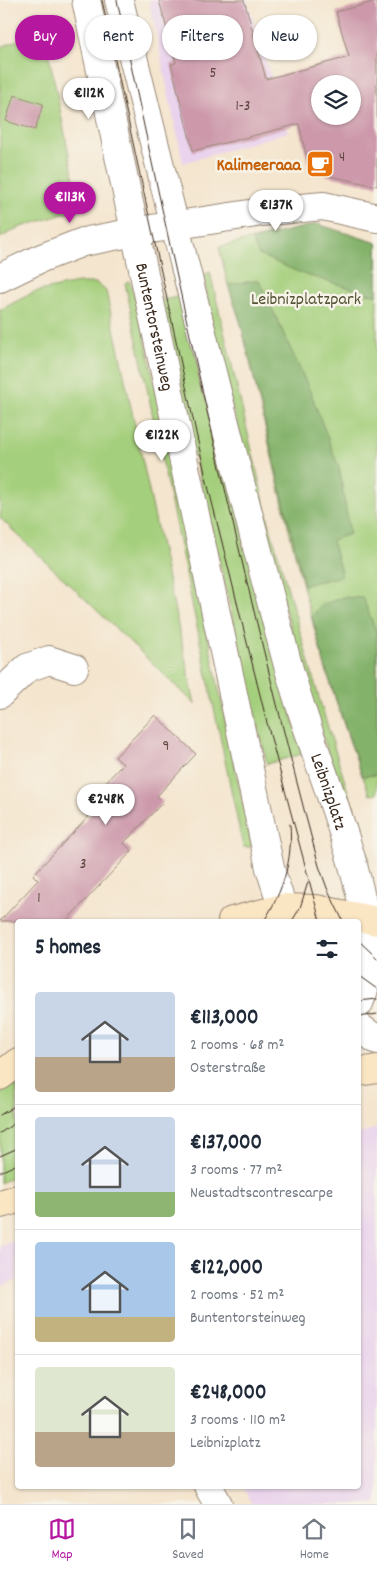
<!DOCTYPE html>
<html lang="en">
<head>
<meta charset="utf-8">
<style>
  body { margin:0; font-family:Dekko,sans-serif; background:#f2f2f3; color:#1f2937; height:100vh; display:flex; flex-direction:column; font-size:19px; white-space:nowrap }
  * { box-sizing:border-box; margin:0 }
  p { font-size:16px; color:#747a83 }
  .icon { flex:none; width:28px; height:28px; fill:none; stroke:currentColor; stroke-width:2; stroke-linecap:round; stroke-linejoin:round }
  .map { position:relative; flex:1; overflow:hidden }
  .details { position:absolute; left:15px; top:919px; width:346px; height:570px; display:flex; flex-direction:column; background:#fff; border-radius:5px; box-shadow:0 1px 4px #0004 }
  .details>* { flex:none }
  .top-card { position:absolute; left:15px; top:15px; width:348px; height:45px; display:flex; gap:10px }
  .controls { position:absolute; left:311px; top:75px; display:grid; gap:10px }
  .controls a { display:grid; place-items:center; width:50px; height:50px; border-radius:50%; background:#fff; box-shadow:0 1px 4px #0004; font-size:25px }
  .price { position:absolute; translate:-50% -42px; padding:0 11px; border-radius:18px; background:#fff; color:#222; font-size:16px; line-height:32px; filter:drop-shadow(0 1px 2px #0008) }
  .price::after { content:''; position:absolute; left:50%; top:30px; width:15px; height:11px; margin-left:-8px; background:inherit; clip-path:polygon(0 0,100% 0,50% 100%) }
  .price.on { background:#b5179e; color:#fff }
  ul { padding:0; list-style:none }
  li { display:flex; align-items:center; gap:15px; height:125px; padding:0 20px }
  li+li { border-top:1px solid #e0e1e3 }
  li span { display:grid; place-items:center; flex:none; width:140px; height:100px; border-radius:5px; color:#555 }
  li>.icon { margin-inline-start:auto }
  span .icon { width:60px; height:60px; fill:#fffc; stroke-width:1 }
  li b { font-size:21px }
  h2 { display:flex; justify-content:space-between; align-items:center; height:60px; padding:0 20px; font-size:21px }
  .chip { padding:0 18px; border-radius:22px; background:#fff; box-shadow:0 1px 4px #0004; font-size:18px; line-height:45px }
  .chip.on { background:#b5179e; color:#fff }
  .dock { display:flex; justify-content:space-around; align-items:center; height:70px; border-top:1px solid #e0e1e3; background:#fff; font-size:14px; color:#747a83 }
  .dock a { display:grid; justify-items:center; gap:2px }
  .dock .on { color:#b5179e }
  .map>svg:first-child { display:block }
  .built { fill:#e9d2ed }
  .green { fill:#a4cf7b; stroke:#707c4c }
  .forest { fill:#83b26b; stroke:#5f6e44 }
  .building { fill:#cc98aa; fill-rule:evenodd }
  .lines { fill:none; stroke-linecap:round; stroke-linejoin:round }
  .minor-casing { stroke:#988876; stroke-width:30 }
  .tertiary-casing { stroke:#988876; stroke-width:30 }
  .secondary-casing { stroke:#988876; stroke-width:30 }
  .minor { stroke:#fff; stroke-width:28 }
  .tertiary { stroke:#fff; stroke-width:28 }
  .secondary { stroke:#fbe6c4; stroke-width:28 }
  .tram { stroke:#3b2a1e; stroke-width:1 }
  .labels { text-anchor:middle; stroke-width:5; stroke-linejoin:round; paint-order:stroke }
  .number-label { font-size:15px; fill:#5f4641 }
  .food-label { font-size:18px; font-weight:bold; fill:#c56008; stroke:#f7f3e8; text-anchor:end }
  .park-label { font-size:18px; fill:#555335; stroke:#f7f3e8 }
  .street-label { font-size:18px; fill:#3b2a1e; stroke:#f7f3e8 }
</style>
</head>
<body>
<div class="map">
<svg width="377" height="1504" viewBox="0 0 377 1504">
  <rect width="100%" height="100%" fill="#f7f3e8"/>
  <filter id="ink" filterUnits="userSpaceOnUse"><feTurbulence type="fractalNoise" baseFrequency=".02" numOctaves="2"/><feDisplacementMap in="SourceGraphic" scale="10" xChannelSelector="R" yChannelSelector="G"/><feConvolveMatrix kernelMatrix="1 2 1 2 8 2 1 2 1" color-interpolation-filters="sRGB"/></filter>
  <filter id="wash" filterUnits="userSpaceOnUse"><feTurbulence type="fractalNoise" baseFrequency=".0096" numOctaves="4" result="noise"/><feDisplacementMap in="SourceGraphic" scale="20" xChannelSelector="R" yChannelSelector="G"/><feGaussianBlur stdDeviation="1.12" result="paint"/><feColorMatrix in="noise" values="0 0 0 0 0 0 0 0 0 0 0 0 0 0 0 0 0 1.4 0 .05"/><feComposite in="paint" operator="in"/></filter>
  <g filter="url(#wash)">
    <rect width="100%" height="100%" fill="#f4e5ce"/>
    <path class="built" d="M149 0H247L288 132 183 163Z
      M377 1128V1504H252L242 1486H359V1134Z
      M17 1239V1280L0 1287V1246Z"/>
    <path class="green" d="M44 30 80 209 18 228 0 238V43L1 47Z
      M317 224 377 243V794L370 795C309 645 279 481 241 324L228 285 219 247Z
      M210 272 269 523 319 698 369 860 360 861 283 602 213 333 204 275Z
      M129 281 139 308 252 847H243L125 283Z
      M77 283H96L106 291 195 704 0 518V310L34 292Z
      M187 295 302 754 267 764 158 301Z
      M17 1082V1175L0 1183V1095Z"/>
    <path class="forest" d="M317 224 377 243V296L303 274 259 255 251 240Z
      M259 280 310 391 339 468 350 534 332 540 342 576 304 585 241 324 228 285Z
      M343 597 363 598 377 634V775L362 776 325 667 312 616 321 605Z"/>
    <g id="blocks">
      <path class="building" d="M159 0H244L266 79 349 57 336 12 377 1V186L310 172 299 124 193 151 171 64 176 63ZM320 84H352V116H320Z
        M14 95 43 104 35 130 6 121Z
        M155 715 196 754 157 796 163 802 124 843 132 851 66 921H0L38 880 33 875 92 813 84 805 123 764 115 757Z"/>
    </g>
  </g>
  <g filter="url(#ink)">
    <use href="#blocks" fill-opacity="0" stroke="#988876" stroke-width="1"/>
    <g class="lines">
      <g class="minor-casing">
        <path id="minor" d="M0 278 39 259 83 242 151 229 269 211 323 206 377 218
          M0 694 27 668 49 660 74 668
          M208 1486 218 1504"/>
      </g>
      <g class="tertiary-casing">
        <g id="tertiary">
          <path id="s1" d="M86 0 270 868 287 921"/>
          <path id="s2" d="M119 0C173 221 229 442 287 662 310 747 349 830 365 917 371 946 371 976 359 1003"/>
          <path d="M359 1027 377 1040"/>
        </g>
      </g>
      <g class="secondary-casing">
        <path id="secondary" d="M232 921 283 908 316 909 377 921
          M359 1072 377 1069
          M0 1076 18 1062
          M0 1204 18 1199"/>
      </g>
      <use href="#minor" class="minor"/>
      <use href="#tertiary" class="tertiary"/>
      <use href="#secondary" class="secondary"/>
      <path class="tram" d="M102 0 205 474 268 727 320 921
        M117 0C179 290 242 580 319 866L327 888 343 921
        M264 921C283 891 293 860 290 824
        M292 921 300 908 308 882
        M359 941 377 958
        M359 976 377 989
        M359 1001 377 999
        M359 1017 377 1014
        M0 1115 18 1104
        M0 1133 18 1121
        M0 1156 18 1148
        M0 1172 18 1164"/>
    </g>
  </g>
  <defs>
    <g id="cafe-square" transform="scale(1.4375)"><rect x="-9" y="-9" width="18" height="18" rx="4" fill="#e8710a" stroke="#f7f3e8"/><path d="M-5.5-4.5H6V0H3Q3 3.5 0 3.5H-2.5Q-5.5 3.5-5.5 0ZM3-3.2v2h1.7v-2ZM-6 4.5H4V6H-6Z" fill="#fff"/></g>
  </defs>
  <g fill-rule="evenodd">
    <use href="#cafe-square" x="320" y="164"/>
  </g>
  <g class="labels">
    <g class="number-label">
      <text x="213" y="77">5</text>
      <text x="243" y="110">1-3</text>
      <text x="342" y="161">4</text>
      <text x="166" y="750">9</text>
      <text x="83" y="868">3</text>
      <text x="39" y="902">1</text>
    </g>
    <g class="food-label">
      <text x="301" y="170">Kalimeeraaa</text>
    </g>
    <g class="park-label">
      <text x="306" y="304">Leibnizplatzpark</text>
    </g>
    <g class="street-label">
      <text dy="6" stroke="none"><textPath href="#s1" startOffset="334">Buntentorsteinweg</textPath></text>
      <text dy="6" stroke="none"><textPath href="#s2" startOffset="819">Leibnizplatz</textPath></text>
    </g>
  </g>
</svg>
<div class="controls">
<a><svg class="icon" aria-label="layers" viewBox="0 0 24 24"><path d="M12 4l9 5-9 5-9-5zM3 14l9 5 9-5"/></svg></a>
</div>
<b class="price" style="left:89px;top:120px">€112K</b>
<b class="price on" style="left:70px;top:224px">€113K</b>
<b class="price" style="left:276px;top:232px">€137K</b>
<b class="price" style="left:162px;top:462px">€122K</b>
<b class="price" style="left:106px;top:826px">€248K</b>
<div class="top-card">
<a class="chip on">Buy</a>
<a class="chip">Rent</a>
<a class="chip">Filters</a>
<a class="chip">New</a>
</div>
<section class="details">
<h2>5 homes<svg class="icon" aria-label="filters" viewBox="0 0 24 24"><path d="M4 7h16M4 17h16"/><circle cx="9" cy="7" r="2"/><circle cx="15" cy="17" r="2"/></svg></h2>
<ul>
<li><span style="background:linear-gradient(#c9d6e8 65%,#b9a48a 0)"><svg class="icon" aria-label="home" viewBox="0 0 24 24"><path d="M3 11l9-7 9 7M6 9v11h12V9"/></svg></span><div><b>€113,000</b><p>2 rooms · 68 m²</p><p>Osterstraße</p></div></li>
<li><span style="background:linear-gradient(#c9d6e8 75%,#8fb573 0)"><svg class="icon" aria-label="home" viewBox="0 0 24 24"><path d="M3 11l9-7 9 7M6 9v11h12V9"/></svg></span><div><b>€137,000</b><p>3 rooms · 77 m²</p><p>Neustadtscontrescarpe</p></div></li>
<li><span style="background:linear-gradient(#a9c7e8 75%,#c2b280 0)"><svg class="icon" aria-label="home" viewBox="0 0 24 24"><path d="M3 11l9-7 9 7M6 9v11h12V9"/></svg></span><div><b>€122,000</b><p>2 rooms · 52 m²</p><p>Buntentorsteinweg</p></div></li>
<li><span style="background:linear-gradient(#dfe7d0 65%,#b9a48a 0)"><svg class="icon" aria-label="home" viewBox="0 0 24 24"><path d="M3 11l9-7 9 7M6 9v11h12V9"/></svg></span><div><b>€248,000</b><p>3 rooms · 110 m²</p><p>Leibnizplatz</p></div></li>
</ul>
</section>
</div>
<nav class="dock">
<a class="on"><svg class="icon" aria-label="map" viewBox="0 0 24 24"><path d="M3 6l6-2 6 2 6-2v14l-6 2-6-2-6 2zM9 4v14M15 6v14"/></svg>Map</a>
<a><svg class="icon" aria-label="saved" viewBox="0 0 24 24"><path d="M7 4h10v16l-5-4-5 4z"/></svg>Saved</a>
<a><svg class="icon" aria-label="home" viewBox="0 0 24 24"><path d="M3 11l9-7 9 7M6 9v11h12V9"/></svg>Home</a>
</nav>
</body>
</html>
